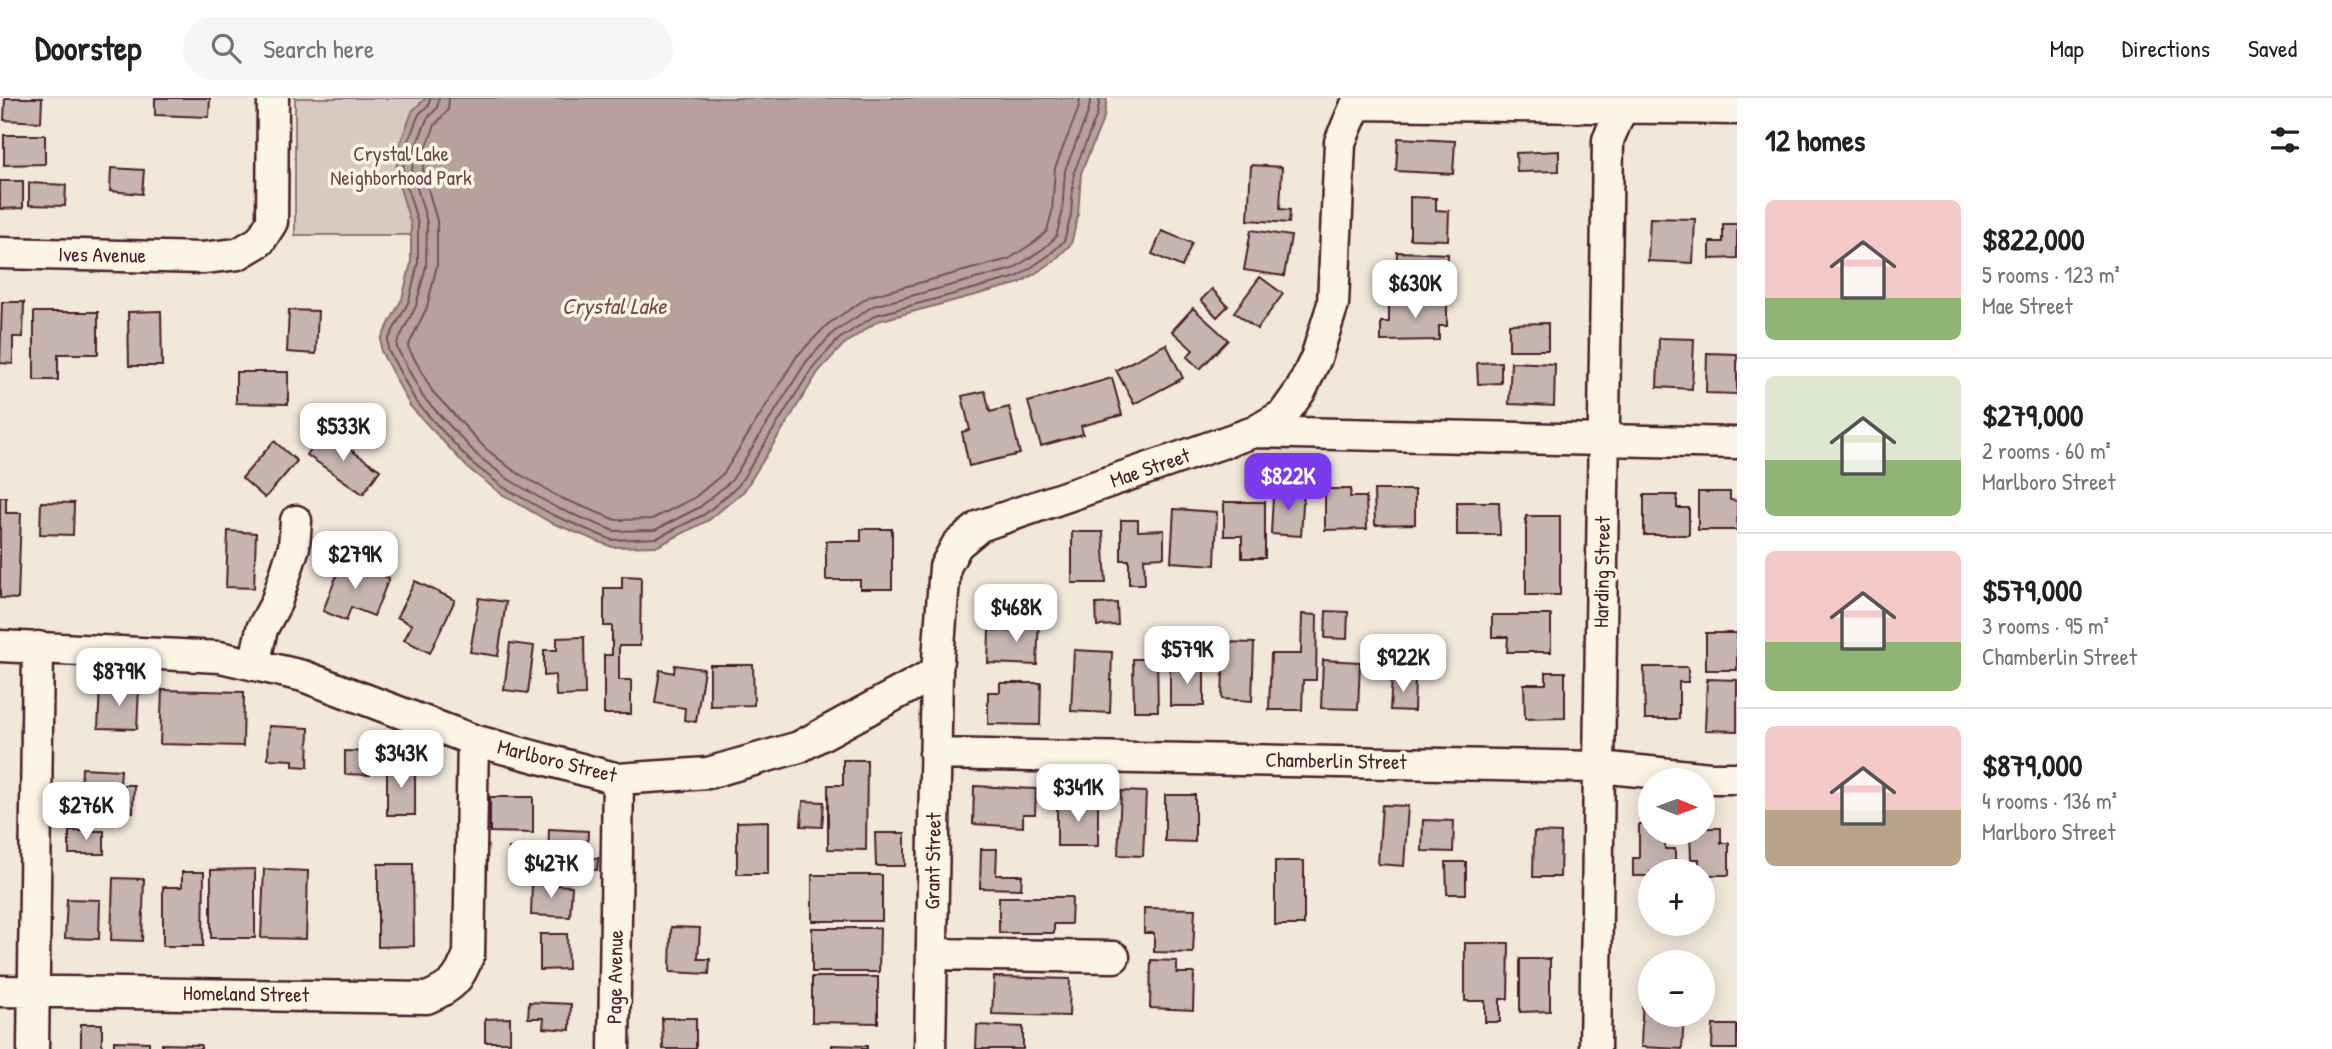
<!DOCTYPE html>
<html lang="en">
<head>
<meta charset="utf-8">
<style>
  body { margin:0; font-family:"Patrick Hand",sans-serif; background:#f6f6f6; color:#202124; height:100vh; display:flex; flex-direction:column; font-size:26px; white-space:nowrap }
  * { box-sizing:border-box; margin:0 }
  p { font-size:23px; color:#757577 }
  .icon { flex:none; width:38px; height:38px; fill:none; stroke:currentColor; stroke-width:2; stroke-linecap:round; stroke-linejoin:round }
  .map { position:relative; flex:1; overflow:hidden }
  .details { display:flex; flex-direction:column; background:#fff; width:595px }
  .details>* { flex:none }
  .needle { width:46px; rotate:91deg }
  .tools { position:absolute; left:1638px; top:670px; display:grid; gap:14px }
  .tools a { display:grid; place-items:center; width:77px; height:77px; border-radius:50%; background:#fff; box-shadow:0 4px 18px #0003; font-size:35px }
  .price { position:absolute; translate:-50% -60px; padding:0 16px; border-radius:14px; background:#fff; color:#222; font-size:23px; line-height:46px; filter:drop-shadow(0 2px 4px #0008) }
  .price::after { content:''; position:absolute; left:50%; top:42px; width:21px; height:16px; margin-left:-10px; background:inherit; clip-path:polygon(0 0,100% 0,50% 100%) }
  .price.on { background:#7c3aed; color:#fff }
  ul { padding:0; list-style:none }
  li { display:flex; align-items:center; gap:21px; height:175px; padding:0 28px }
  li+li { border-top:2px solid #e0e0e0 }
  li span { display:grid; place-items:center; flex:none; width:196px; height:140px; border-radius:10px; color:#555 }
  li>.icon { margin-inline-start:auto }
  span .icon { width:84px; height:84px; fill:#fffc; stroke-width:1 }
  li b { font-size:30px }
  h2 { display:flex; justify-content:space-between; align-items:center; height:84px; padding:0 28px; font-size:30px }
  header { display:flex; align-items:center; gap:42px; box-sizing:border-box; height:98px; padding:0 35px; background:#fff; border-bottom:2px solid #e0e0e0 }
  header strong { font-size:33px }
  nav { display:flex; gap:38px; margin-inline-start:auto; font-size:24px }
  .search { width:490px; height:63px; background:#f6f6f6; display:flex; align-items:center; gap:18px; box-sizing:border-box; padding:0 24px; border-radius:38px; color:#757577; font-size:26px }
  main { display:flex; flex:1; min-height:0 }
  .map>svg:first-child { display:block }
  .green { fill:#d8cac0; stroke:#917476; stroke-width:2 }
  .water { fill:#b6a19c; stroke:#8b6d6f; stroke-width:2 }
  .lines { fill:none; stroke-linecap:round; stroke-linejoin:round }
  .shore { stroke:#755358; stroke-width:2 }
  .building { fill:#c7b6af; stroke:#4a1f2b; stroke-width:2 }
  .minor-casing { stroke:#4a1f2b; stroke-width:35 }
  .minor { stroke:#fcf5e5; stroke-width:30 }
  .labels { text-anchor:middle; stroke-width:7; stroke-linejoin:round; paint-order:stroke }
  .park-label { font-size:21px; fill:#6e4a50; stroke:#fcf5e5 }
  .street-label { font-size:21px; fill:#4a1f2b; stroke:#fcf5e5 }
  .water-label { font-size:23px; font-style:italic; fill:#704c53; stroke:#fcf5e5 }
</style>
</head>
<body>
<header>
<strong>Doorstep</strong>
<div class="search"><svg class="icon" aria-label="search" viewBox="0 0 24 24"><circle cx="10" cy="10" r="6"/><path d="M15 15l6 6"/></svg>Search here</div>
<nav><a>Map</a><a>Directions</a><a>Saved</a></nav>
</header>
<main>
<div class="map">
<svg width="1737" height="951" viewBox="0 0 1737 951">
  <rect width="100%" height="100%" fill="#f1e8da"/>
  <filter id="ink" filterUnits="userSpaceOnUse"><feTurbulence type="fractalNoise" baseFrequency=".0143" numOctaves="2"/><feDisplacementMap in="SourceGraphic" scale="14" xChannelSelector="R" yChannelSelector="G"/><feConvolveMatrix kernelMatrix="1 2 1 2 8 2 1 2 1" color-interpolation-filters="sRGB"/></filter>
  <g filter="url(#ink)">
    <path class="green" d="M295 0H543L469 137H295Z"/>
    <path class="water" d="M426 0H1107L1104 19 1081 75 1078 118 1071 146 1053 164 1020 185 878 223 843 247 819 273 744 393 709 422 658 448 612 449 550 424 500 395 468 370 410 308 381 253V241L402 201 411 165V127L396 76 398 50 413 12Z"/>
    <g class="lines">
      <path class="shore" d="M430 0 429 7 419 16 405 51 403 75 418 126V165L409 203 388 242V252L416 304 472 365 503 389 553 417 612 442 657 440 705 416 738 388 813 269 839 241 876 217 1017 179 1048 158 1064 143 1071 117 1074 74 1097 17 1100 0
        M439 0 437 10 427 21 414 53 412 73 427 124 426 168 416 208 397 245V250L423 299 478 358 508 381 557 410 614 433 655 432 700 409 732 382 806 264 834 234 873 208 1013 171 1043 151 1056 139 1062 116 1065 72 1088 15 1091 0
        M449 0 448 12 435 27 424 56 423 73 437 123V167L427 209 408 249 432 293 485 350 514 373 561 400 616 422 652 421 694 400 724 375 797 258 828 226 870 198 1009 161 1036 143 1047 133 1052 114 1055 70 1078 12 1080 0"/>
    </g>
    <path class="building" d="M5 0H42L41 24 4 22Z
      M155 0H210L209 19 155 17Z
      M4 37H45V66L4 67Z
      M1398 40 1455 43 1453 76 1396 73Z
      M1559 53V73L1517 74 1516 55Z
      M1251 67 1282 69 1280 111 1290 112 1289 125 1248 122Z
      M111 70 144 72 142 96 110 93Z
      M0 83H23V110L0 111Z
      M29 85 66 87 65 108 29 107Z
      M1410 99 1436 100V112L1449 113 1448 142 1410 141Z
      M1650 120 1695 121 1693 165 1648 163Z
      M1723 126H1737V160L1710 161V144H1723Z
      M1251 132 1291 138 1284 178 1244 172Z
      M1162 133 1192 145 1182 169 1152 156Z
      M1397 154 1448 156 1447 187 1396 185Z
      M1260 179 1283 196 1257 231 1234 214Z
      M1212 191 1228 208 1217 219 1201 202Z
      M1389 202H1447V228H1439V242L1381 243V224H1389Z
      M2 204H24L23 239H13V266L0 265Z
      M1193 210 1228 242 1200 271 1187 259 1193 252 1172 233Z
      M289 212 318 213 316 256 287 254Z
      M161 213 162 268H129L128 214Z
      M34 214H98V256H58V282H34Z
      M1548 225V252H1509V226Z
      M1659 240 1694 241 1692 291 1657 289Z
      M1166 246 1183 280 1134 306 1116 272Z
      M1707 255 1737 256V296L1706 295Z
      M1501 264V285L1478 286 1477 265Z
      M1511 264 1555 266 1554 308 1509 306Z
      M236 274H288V306L236 305Z
      M1112 280 1122 317 1081 328 1083 336 1041 348 1028 304Z
      M985 293 990 314 1009 309 1020 356 969 368 962 334 970 332 962 298Z
      M323 333 380 372 363 396 307 357Z
      M274 343 297 363 265 400 242 380Z
      M1286 390 1304 391 1301 438 1271 436 1273 398 1286 399Z
      M1325 391H1351L1350 399H1366L1367 431 1325 432Z
      M1374 392H1415V426L1375 427Z
      M1698 394H1730V402L1737 403V432H1698Z
      M1644 397H1677V410H1689V437H1644Z
      M0 399H6V415H21L18 501 0 500Z
      M41 404 74 405 73 437 40 436Z
      M1224 404H1265V460H1242V438H1224Z
      M1457 404H1499L1500 437H1457Z
      M1174 411 1217 414 1215 467 1171 464Z
      M1526 418H1560V497H1526Z
      M1121 422H1138V433L1164 432V459L1144 460 1145 486H1129V462H1121Z
      M861 431H892V491H860V482H826V443H861Z
      M228 433 256 435 254 490 226 489Z
      M1072 434H1103L1106 485H1072Z
      M343 461 389 480 374 518 351 509 346 523 323 513Z
      M622 478 641 479 640 548H619V582H631V616H604V557H612V528H604V490H622Z
      M415 483 455 502 430 555 404 542 412 527 397 519Z
      M479 500 506 504 498 558 470 554Z
      M1117 505 1118 527 1097 528 1096 506Z
      M1326 513 1348 514 1347 541 1325 540Z
      M1302 516 1317 517 1316 582H1303L1302 612H1269L1271 556H1301Z
      M1492 517H1551V554H1507L1508 539H1492Z
      M1019 518 1039 519 1037 567 988 565 989 532 1018 534Z
      M1706 535H1737V572H1706Z
      M584 539 585 597 556 598 555 577 544 578V552H557V540Z
      M1224 544 1254 545 1252 603 1222 601Z
      M510 545 534 548 528 595 504 592Z
      M1074 552 1112 554 1110 615 1071 613Z
      M1133 561H1157L1158 613H1134Z
      M1323 562 1360 564 1358 611 1321 610Z
      M675 567 704 571 696 624 684 622 685 610 655 605 660 572 674 575Z
      M710 567H753L754 607 710 608Z
      M1204 568V608H1170V569Z
      M1644 569H1688V584H1679V621H1645Z
      M1546 574H1565V620L1525 621 1524 586H1546Z
      M1392 579 1415 580 1414 613 1390 612Z
      M1707 581 1737 582V633L1705 632Z
      M1000 585H1041L1040 627 988 626V594H1000Z
      M100 589 139 590 137 631 98 630Z
      M162 592 244 594 243 648 160 646Z
      M269 628 309 630 308 669 293 668V662L268 661Z
      M345 653 371 654 370 677 345 676Z
      M843 662H867L866 752 828 751V687H843Z
      M387 668H415V717H387Z
      M82 670 121 672 120 687H134L133 714 80 712Z
      M974 688 1036 691 1035 716H1023V729L973 726Z
      M1121 693 1146 694 1143 758 1118 757Z
      M1165 697H1195V744L1165 743Z
      M490 699H533V735L490 734Z
      M803 703 824 704 822 729 801 728Z
      M1057 703H1098V748H1057Z
      M1382 707 1408 708 1404 768 1378 766Z
      M1423 722 1454 723 1453 754 1422 753Z
      M768 723V776H737V724Z
      M1639 726H1650V735H1665V751H1675V774H1650V786L1649 778H1633V760H1639Z
      M1703 730H1721V745H1729V777H1703V774H1699V761H1691L1690 735H1703Z
      M549 731 588 733 587 760H598L597 772 548 770Z
      M69 733H104V756H69Z
      M1534 734 1561 735 1560 779H1533Z
      M875 735H905V768H876Z
      M509 750H536L537 766H509Z
      M981 751H997L996 777H1022L1021 791 980 790Z
      M1275 763H1304V827H1275Z
      M1446 764H1466V796H1447Z
      M378 766H413L414 848 378 849Z
      M255 771V840H211V772Z
      M264 771 308 773 306 841 261 840Z
      M182 774H204L203 848H163V789H182Z
      M812 777H882V823H812Z
      M113 780 144 781 142 843 111 842Z
      M532 786 572 788 570 819 531 817Z
      M999 799H1072L1071 826H1054V835H999Z
      M67 801 100 802 99 841 65 840Z
      M1144 810 1195 811 1193 855 1154 854V835H1144Z
      M671 829 700 830 698 861H710L709 876 670 874Z
      M812 830H880L879 874H812Z
      M540 836H567L568 871 540 872Z
      M1465 845H1509L1508 901H1500V924H1485V903H1465Z
      M1520 861H1550V913L1520 914Z
      M1151 862 1177 863V875H1194L1193 912 1150 910Z
      M812 879H878V925L812 924Z
      M994 879 1070 881 1069 918 992 916Z
      M1643 889H1650V917H1684L1682 951 1641 949Z
      M529 904 571 906 570 932 543 930 544 920H528Z
      M510 920V944H485V921Z
      M662 920H696V951H663Z
      M81 926H102V951H81Z
      M977 927 1023 929V951H976Z
      M1713 927H1737V951H1712Z
      M114 943 149 944V951H114Z
      M162 946 201 947V951H162Z
      M832 947 867 948V951H832Z"/>
    <g class="lines">
      <g class="minor-casing">
        <path id="minor" d="M1357 6 1737 11
          M0 155 203 160 238 156 260 143 272 124 273 0
          M1254 334 1283 317 1301 292 1316 260 1333 206 1340 44 1359 0
          M0 548 220 559 303 578 473 642 618 681 708 675 799 649 937 574
          M254 567 262 531 276 505 294 449 296 423
          M935 656 1599 669 1710 680H1737
          M932 856 1114 859
          M0 893 427 900C453 889 459 882 469 856L473 642
          M33 951 38 549
          M614 951 618 681
          M930 951 937 574 945 469 957 447 980 428 1254 334 1737 345
          M1595 951 1608 42 1626 0"/>
      </g>
      <use href="#minor" class="minor"/>
    </g>
  </g>
  <g class="labels">
    <g class="park-label">
      <text x="401" y="63">Crystal Lake<tspan x="401" dy="24">Neighborhood Park</tspan></text>
    </g>
    <g class="street-label">
      <text transform="translate(102 157) rotate(1)" y="7">Ives Avenue</text>
      <text transform="translate(1150 370) rotate(-19)" y="7">Mae Street</text>
      <text transform="translate(1602 474) rotate(-89)" y="7">Harding Street</text>
      <text transform="translate(557 663) rotate(14)" y="7">Marlboro Street</text>
      <text transform="translate(1336 663) rotate(1)" y="7">Chamberlin Street</text>
      <text transform="translate(933 763) rotate(-89)" y="7">Grant Street</text>
      <text transform="translate(615 879) rotate(-89)" y="7">Page Avenue</text>
      <text transform="translate(246 896) rotate(1)" y="7">Homeland Street</text>
    </g>
    <g class="water-label">
      <text x="614" y="216">Crystal Lake</text>
    </g>
  </g>
</svg>
<div class="tools">
<a><svg class="needle" viewBox="-14 -14 28 28"><path d="M0-13l5 13h-10z" fill="#e53935"/><path d="M0 13l5-13h-10z" fill="#757577"/></svg></a>
<a>+</a>
<a>−</a>
</div>
<b class="price" style="left:1415px;top:222px">$630K</b>
<b class="price" style="left:343px;top:365px">$533K</b>
<b class="price on" style="left:1288px;top:415px">$822K</b>
<b class="price" style="left:355px;top:493px">$279K</b>
<b class="price" style="left:1016px;top:546px">$468K</b>
<b class="price" style="left:1187px;top:588px">$579K</b>
<b class="price" style="left:1403px;top:596px">$922K</b>
<b class="price" style="left:119px;top:610px">$879K</b>
<b class="price" style="left:401px;top:692px">$343K</b>
<b class="price" style="left:1078px;top:726px">$341K</b>
<b class="price" style="left:86px;top:744px">$276K</b>
<b class="price" style="left:551px;top:802px">$427K</b>
</div>
<section class="details">
<h2>12 homes<svg class="icon" aria-label="filters" viewBox="0 0 24 24"><path d="M4 7h16M4 17h16"/><circle cx="9" cy="7" r="2"/><circle cx="15" cy="17" r="2"/></svg></h2>
<ul>
<li><span style="background:linear-gradient(#f6c9c9 70%,#8fb573 0)"><svg class="icon" aria-label="home" viewBox="0 0 24 24"><path d="M3 11l9-7 9 7M6 9v11h12V9"/></svg></span><div><b>$822,000</b><p>5 rooms · 123 m²</p><p>Mae Street</p></div></li>
<li><span style="background:linear-gradient(#dfe7d0 60%,#8fb573 0)"><svg class="icon" aria-label="home" viewBox="0 0 24 24"><path d="M3 11l9-7 9 7M6 9v11h12V9"/></svg></span><div><b>$279,000</b><p>2 rooms · 60 m²</p><p>Marlboro Street</p></div></li>
<li><span style="background:linear-gradient(#f6c9c9 65%,#8fb573 0)"><svg class="icon" aria-label="home" viewBox="0 0 24 24"><path d="M3 11l9-7 9 7M6 9v11h12V9"/></svg></span><div><b>$579,000</b><p>3 rooms · 95 m²</p><p>Chamberlin Street</p></div></li>
<li><span style="background:linear-gradient(#f6c9c9 60%,#b9a48a 0)"><svg class="icon" aria-label="home" viewBox="0 0 24 24"><path d="M3 11l9-7 9 7M6 9v11h12V9"/></svg></span><div><b>$879,000</b><p>4 rooms · 136 m²</p><p>Marlboro Street</p></div></li>
</ul>
</section>
</main>
</body>
</html>
